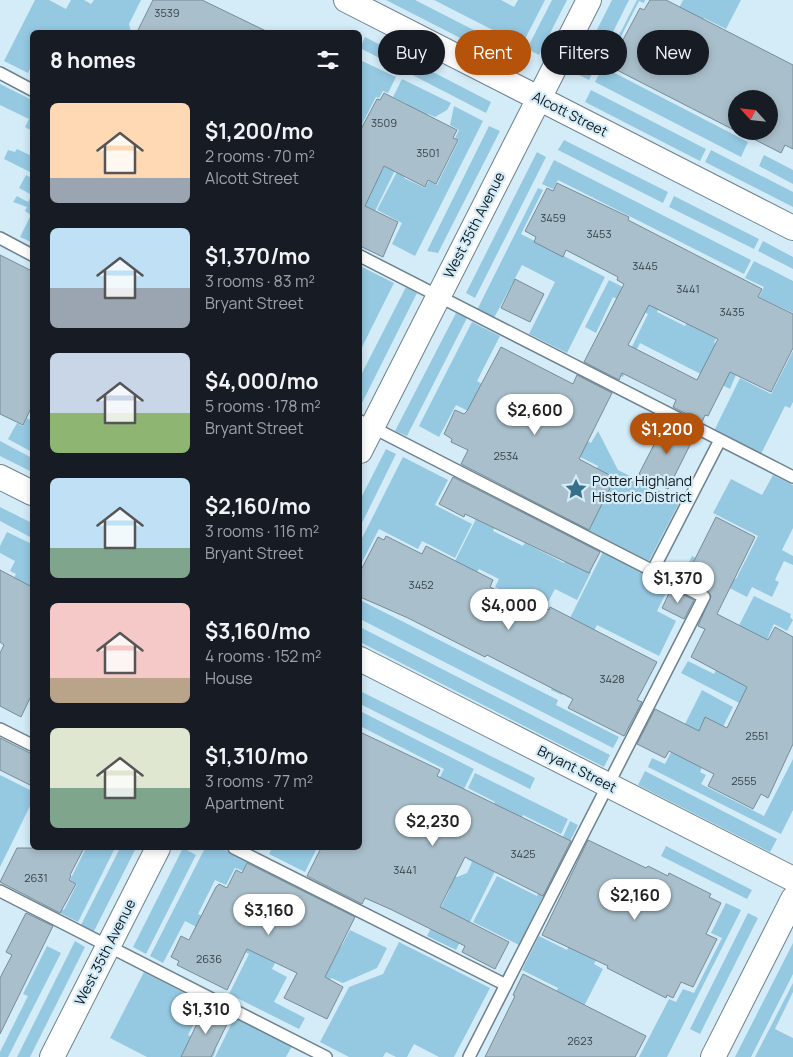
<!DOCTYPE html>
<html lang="en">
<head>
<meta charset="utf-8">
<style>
  body { margin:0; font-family:Manrope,sans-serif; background:#20242c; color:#f1f3f6; height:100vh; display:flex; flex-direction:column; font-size:19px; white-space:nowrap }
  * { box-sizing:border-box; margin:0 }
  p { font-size:16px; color:#9ea1a6 }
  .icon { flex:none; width:28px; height:28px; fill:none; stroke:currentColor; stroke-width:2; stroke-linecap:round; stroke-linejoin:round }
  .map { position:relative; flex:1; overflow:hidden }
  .sheet { position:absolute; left:30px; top:30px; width:332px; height:820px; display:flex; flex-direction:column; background:#171b24; border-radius:8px; box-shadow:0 2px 8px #0003 }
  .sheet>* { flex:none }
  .banner { position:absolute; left:378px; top:30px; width:340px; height:45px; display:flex; gap:10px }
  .needle { width:32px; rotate:297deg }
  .buttons { position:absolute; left:728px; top:90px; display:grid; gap:10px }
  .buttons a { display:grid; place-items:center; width:50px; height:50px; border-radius:50%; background:#171b24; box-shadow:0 2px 8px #0003; font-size:25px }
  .price { position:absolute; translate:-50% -42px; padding:0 11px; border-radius:18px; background:#fff; color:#222; font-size:16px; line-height:32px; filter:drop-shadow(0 1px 2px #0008) }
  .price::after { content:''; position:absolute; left:50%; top:30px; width:15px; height:11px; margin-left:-8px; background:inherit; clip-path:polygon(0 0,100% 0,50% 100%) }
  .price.selected { background:#b45309; color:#fff }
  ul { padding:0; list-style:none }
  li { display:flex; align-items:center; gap:15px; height:125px; padding:0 20px }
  li span { display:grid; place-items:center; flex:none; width:140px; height:100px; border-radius:8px; color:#555 }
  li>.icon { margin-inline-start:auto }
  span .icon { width:60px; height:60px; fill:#fffc; stroke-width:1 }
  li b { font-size:21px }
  h2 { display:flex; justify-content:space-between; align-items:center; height:60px; padding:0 20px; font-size:21px }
  .pill { padding:0 18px; border-radius:22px; background:#171b24; box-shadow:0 2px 8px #0003; font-size:18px; line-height:45px }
  .pill.selected { background:#b45309; color:#fff }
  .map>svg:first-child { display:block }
  .green { fill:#95c9e2 }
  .building { fill:#a9c0cc; stroke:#768c97; fill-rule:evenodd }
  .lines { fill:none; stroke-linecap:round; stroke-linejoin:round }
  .lane-casing { stroke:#6c828d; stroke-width:14 }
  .street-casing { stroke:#6c828d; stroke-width:26 }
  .lane { stroke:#fff; stroke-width:11 }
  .street { stroke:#fff; stroke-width:24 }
  .labels { text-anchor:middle; stroke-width:4.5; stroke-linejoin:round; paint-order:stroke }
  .number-label { font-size:11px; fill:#364248 }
  .street-label { font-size:14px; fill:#0f181c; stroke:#d4ecf8 }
  .poi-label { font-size:14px; fill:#0f181c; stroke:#d4ecf8; text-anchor:start }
</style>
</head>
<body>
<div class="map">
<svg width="793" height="1057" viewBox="0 0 793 1057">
  <rect width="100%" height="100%" fill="#d4ecf8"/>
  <path class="green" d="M35 0H49L66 9 71 0H84L91 4 94 0H141L129 24 131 32H32V64L28 73 4 61Z
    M386 0H415L517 52 511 64Z
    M434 0H501L514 7 518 0H545L522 45Z
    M552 0H567L539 55 527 49Z
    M612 0H629L589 80 575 73Z
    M637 0H645L644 3 639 1 605 68 748 142 741 157 595 82Z
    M683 0H741L726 29 704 18 698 28 675 16Z
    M365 37 491 102 486 113 360 48Z
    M360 60 396 77 388 93 383 91 379 98 376 97 360 128Z
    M402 79 451 103 447 110 435 117 428 114 424 122 403 111 407 104 393 97Z
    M0 84 32 100V131L25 127 29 119 0 105Z
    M591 90 706 149 700 161 585 102Z
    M454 106 483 121 415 256 392 244 402 223 377 210 400 166 408 170 404 178 425 188 429 181 437 185 459 140 455 138 459 130 450 125Z
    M489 126 500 131 438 253 427 251Z
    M564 140 668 192 663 203 558 150Z
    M17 149 32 156V173L4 159 8 150 15 152Z
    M711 150 793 192V207L705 162Z
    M537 152 546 157 475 298 466 293Z
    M764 155 793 170V184L759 166Z
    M554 160 751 260 744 274 558 180 553 189 542 184Z
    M386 163 396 168 360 242V216L367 203 360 200 376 168 382 171Z
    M26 175 32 178 31 242 20 237 31 215 25 211 27 207 13 202 17 196 28 202 32 195 19 188Z
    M538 188 543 190 521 234 605 277 567 353 529 334 555 282 522 265 494 318 477 310Z
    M674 196 759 239 754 249 669 207Z
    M763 241 793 257V269L758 251Z
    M754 261 793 281V313L759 297 764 287 745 278Z
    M360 266 394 283 360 351Z
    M609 280 660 306 657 312 685 326 689 320 718 334 714 343 743 358 730 389 640 343 623 377 618 375 648 314 613 297 596 333 585 327Z
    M406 287 417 293 360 407V377Z
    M456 313 467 318 407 436 395 431Z
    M472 322 500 336 477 381 489 388 476 415 456 405 439 437 419 426Z
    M793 351V402L790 408 785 406 761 454 714 431 740 378 771 394Z
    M27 418 32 421V452L8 439 17 423 23 426Z
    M543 419 591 443 598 431 618 470 680 501 649 561 565 518 572 504 578 506 598 466 551 442Z
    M0 441 32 458V472L0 456Z
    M386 449 396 454 360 527V500Z
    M403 457 448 480 435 505 472 524 455 558 422 541 418 549 379 529 360 566V542Z
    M773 475 793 485V528L782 550 793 556V565L784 561 775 580 779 582 772 597 752 587 747 597 687 566 692 556 736 579 758 536 713 513 731 479 762 495Z
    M487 497 505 506 493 531 523 546 525 543 564 563 566 560 591 572 577 600 555 589 547 604 541 602 538 608 495 587 499 579 479 569 476 574 454 563Z
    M0 507 32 523V538L0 521Z
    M7 532 32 544V586L16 614 0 606 16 574 10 571 15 561 0 553V546Z
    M603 552 670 585 657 611 676 621 659 656 597 625 562 695 551 690 573 646 569 620Z
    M754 596 791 614 790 617 793 620 787 631 774 624C760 651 758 679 745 706L681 673 688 661 714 674Z
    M360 600 558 700 556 705 619 737 613 748 360 619Z
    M360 627 610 755 604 767 360 642Z
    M702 690 733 707 700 772 706 775 701 784 764 816 793 759V810L781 834 648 767 652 758 665 764Z
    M360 691 535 778 530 789 360 704Z
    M360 711 474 769 456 805 413 830 444 769 360 726Z
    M645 771 777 839 770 852 638 785Z
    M475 773 568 819 561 834 523 815 456 950 427 936 450 889 422 875 428 863 457 877 467 873 472 862 467 859 495 802 468 788Z
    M0 775 32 791V802L0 867Z
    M570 821 578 825 519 945 473 922 497 876 537 896Z
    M666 846 752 890 747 899 661 856Z
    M86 848H115L78 922 54 910 56 907 64 910 77 884 70 880Z
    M120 848H136L94 931 81 925Z
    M183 848 196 855 146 954 133 947Z
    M205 848H221L248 861 243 871 235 868 226 885 215 880 198 914 279 955 272 969 287 977 274 1002 305 1018 299 1029 229 994 249 954 185 921 163 963 150 956Z
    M272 848H317L305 872 269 854Z
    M726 903 741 910 667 1057H639L669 999 676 1002 683 989 694 993 722 938 711 933Z
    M748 913 758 918 700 1034 690 1029Z
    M286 920 341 947 350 930 387 948 377 968 343 983 331 978 326 987Z
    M579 928 605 942 594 964 603 969 558 1057 546 1011 558 988 522 970 539 936 567 950Z
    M75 941 85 947 30 1057H17Z
    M399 942 490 988 454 1057H439L414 1044 407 1057H396L386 1052 383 1057H349L320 1042 349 987 383 974Z
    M793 943V974L751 1057H735Z
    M47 946 61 953 8 1057H0V1052L28 996 23 994Z
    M144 972 205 1003 188 1035 216 1050 213 1057H147L110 1038Z
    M793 983V992L775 1029 793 1038V1057H755Z
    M235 1017 292 1046 286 1057H215Z"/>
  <path class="building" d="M153 0H202L268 32H137Z
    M650 0H666L793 65V149L785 145 781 153 738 131H769V99H736V131L609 66 640 8 644 10Z
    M384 93 457 130 453 138 458 140 436 184 428 180 425 187 384 166 365 206 398 222 383 257 360 246V131L377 99 380 100Z
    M557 183 629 217 628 220 762 289 758 297 793 314V348L771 392 730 372 708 416 705 415 702 422 673 407 676 400 622 373 619 380 584 362 624 284 617 280 618 277 566 250 563 257 534 242 536 237 525 231 547 188 553 191ZM649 305 718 339 697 380 628 345Z
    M0 255 32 271V406L23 425 0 414Z
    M515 279 544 294 530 322 501 308Z
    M501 347 573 384 577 375 612 393 579 459 615 478 589 530 461 464 468 450 451 442 452 439 444 434 455 410 464 414 467 411Z
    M666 421 695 435 668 489 639 474Z
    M453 477 600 552 589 573 465 514 464 517 439 504Z
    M716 517 755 537 717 614 768 640 775 627 793 637V744L768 798 761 794 753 809 708 786 714 774 669 751 665 758 637 744 655 709 699 731 705 717 727 728 747 687 691 657 705 629 698 626 711 596 707 590 685 579Z
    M386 536 422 554 426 546 493 580 490 587 540 613 543 607 549 610 550 607 657 662 637 700 642 702 624 736 568 708 573 699 487 655 485 657 408 618 360 597V572L378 537 384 540Z
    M0 570 32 587V694L21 717 0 706V653L4 645 0 642Z
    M671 589 694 600 684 619 662 608Z
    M360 732 440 770 437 776 571 841 543 896 465 857 440 907 509 942 495 969 462 952 465 946 390 909 365 898 362 904 307 876 321 848H360Z
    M0 738 32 754V786L0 770Z
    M588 840 646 868 648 866 668 876 669 873 711 894 709 897 721 903 706 934 717 939 693 987 681 982 673 998 667 995 666 998 607 968 608 966 542 935Z
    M17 848H84L70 875 71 876 69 880 76 884 60 913 0 882Z
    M247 863 355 917 325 977 343 987 327 1019 284 998 297 973 247 949 227 990 177 965 179 961 171 957 181 936 189 940 216 887 219 884 227 888 236 870 242 873Z
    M26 913 53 926 0 1034V978L12 955 6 952Z
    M523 974 646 1036 635 1057H485L515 996 513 995Z
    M205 1007 229 1020 211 1057H181Z"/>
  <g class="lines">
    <g class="lane-casing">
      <path id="lane" d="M0 73 32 90
        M0 238 32 255
        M360 256 793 477
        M360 421 704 597 469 1057
        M653 570 720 440
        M0 729 32 745
        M234 848 506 985
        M0 891 326 1057"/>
    </g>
    <g class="street-casing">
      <path id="street" d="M346 0 793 228
        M360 451 589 0
        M0 477 32 493
        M360 659 793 879
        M52 1057 158 848
        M713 1057 793 899"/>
    </g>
    <use href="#lane" class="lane"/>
    <use href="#street" class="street"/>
  </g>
  <defs>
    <g id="sight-bare" transform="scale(1.725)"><path d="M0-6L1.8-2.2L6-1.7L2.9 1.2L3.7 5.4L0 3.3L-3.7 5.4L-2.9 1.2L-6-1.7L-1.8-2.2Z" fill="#366f88" stroke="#d4ecf8" stroke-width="2.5" paint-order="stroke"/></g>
  </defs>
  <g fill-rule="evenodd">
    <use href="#sight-bare" x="576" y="489"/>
  </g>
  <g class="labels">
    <g class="number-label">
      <text x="167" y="17">3539</text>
      <text x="384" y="127">3509</text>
      <text x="428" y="157">3501</text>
      <text x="553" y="222">3459</text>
      <text x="599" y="238">3453</text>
      <text x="645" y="270">3445</text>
      <text x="688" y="293">3441</text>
      <text x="732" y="316">3435</text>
      <text x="506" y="460">2534</text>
      <text x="421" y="589">3452</text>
      <text x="612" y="683">3428</text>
      <text x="757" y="740">2551</text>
      <text x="744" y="785">2555</text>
      <text x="523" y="858">3425</text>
      <text x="405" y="874">3441</text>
      <text x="36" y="882">2631</text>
      <text x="209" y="963">2636</text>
      <text x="580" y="1045">2623</text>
    </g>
    <g class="street-label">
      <text transform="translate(570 114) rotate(27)" y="5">Alcott Street</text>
      <text transform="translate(474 225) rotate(-63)" y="5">West 35th Avenue</text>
      <text transform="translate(577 769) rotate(27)" y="5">Bryant Street</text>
      <text transform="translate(105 952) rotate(-63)" y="5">West 35th Avenue</text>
    </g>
    <g class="poi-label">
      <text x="592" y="486">Potter Highland<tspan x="592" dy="16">Historic District</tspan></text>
    </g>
  </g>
</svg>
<div class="buttons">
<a><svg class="needle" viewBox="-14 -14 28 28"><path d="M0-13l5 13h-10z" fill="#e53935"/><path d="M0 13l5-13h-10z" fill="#9ea1a6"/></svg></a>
</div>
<b class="price" style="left:535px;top:436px">$2,600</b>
<b class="price selected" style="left:667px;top:455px">$1,200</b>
<b class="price" style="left:678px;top:604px">$1,370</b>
<b class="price" style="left:509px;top:631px">$4,000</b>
<b class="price" style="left:433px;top:847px">$2,230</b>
<b class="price" style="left:635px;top:921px">$2,160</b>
<b class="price" style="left:269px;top:936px">$3,160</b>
<b class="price" style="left:206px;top:1035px">$1,310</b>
<div class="banner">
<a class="pill">Buy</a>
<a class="pill selected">Rent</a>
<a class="pill">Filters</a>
<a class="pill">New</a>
</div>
<section class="sheet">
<h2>8 homes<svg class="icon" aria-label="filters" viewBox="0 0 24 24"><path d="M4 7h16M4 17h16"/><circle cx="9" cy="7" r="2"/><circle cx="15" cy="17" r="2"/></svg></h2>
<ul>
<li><span style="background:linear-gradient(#ffd9b3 75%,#9aa5b1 0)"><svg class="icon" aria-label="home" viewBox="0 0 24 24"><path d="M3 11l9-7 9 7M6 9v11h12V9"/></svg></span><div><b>$1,200/mo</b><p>2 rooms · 70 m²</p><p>Alcott Street</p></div></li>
<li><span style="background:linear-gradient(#bfe0f5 60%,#9aa5b1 0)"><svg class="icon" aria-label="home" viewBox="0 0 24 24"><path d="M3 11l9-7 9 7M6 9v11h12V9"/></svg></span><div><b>$1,370/mo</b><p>3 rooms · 83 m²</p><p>Bryant Street</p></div></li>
<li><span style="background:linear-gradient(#c9d6e8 60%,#8fb573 0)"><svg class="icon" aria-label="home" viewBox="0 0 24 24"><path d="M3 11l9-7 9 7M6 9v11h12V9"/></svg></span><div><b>$4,000/mo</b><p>5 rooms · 178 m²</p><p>Bryant Street</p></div></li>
<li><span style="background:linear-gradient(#bfe0f5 70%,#7fa58c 0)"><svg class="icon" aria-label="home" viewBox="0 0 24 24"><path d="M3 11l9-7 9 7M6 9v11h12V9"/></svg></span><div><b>$2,160/mo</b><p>3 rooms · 116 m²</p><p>Bryant Street</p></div></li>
<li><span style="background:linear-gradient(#f6c9c9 75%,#b9a48a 0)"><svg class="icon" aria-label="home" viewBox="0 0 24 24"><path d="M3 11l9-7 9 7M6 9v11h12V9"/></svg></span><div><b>$3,160/mo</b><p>4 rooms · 152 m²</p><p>House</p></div></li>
<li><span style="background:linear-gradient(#dfe7d0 60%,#7fa58c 0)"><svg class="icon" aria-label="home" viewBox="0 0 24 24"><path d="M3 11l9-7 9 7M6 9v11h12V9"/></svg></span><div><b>$1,310/mo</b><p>3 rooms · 77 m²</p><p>Apartment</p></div></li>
</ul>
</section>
</div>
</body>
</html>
